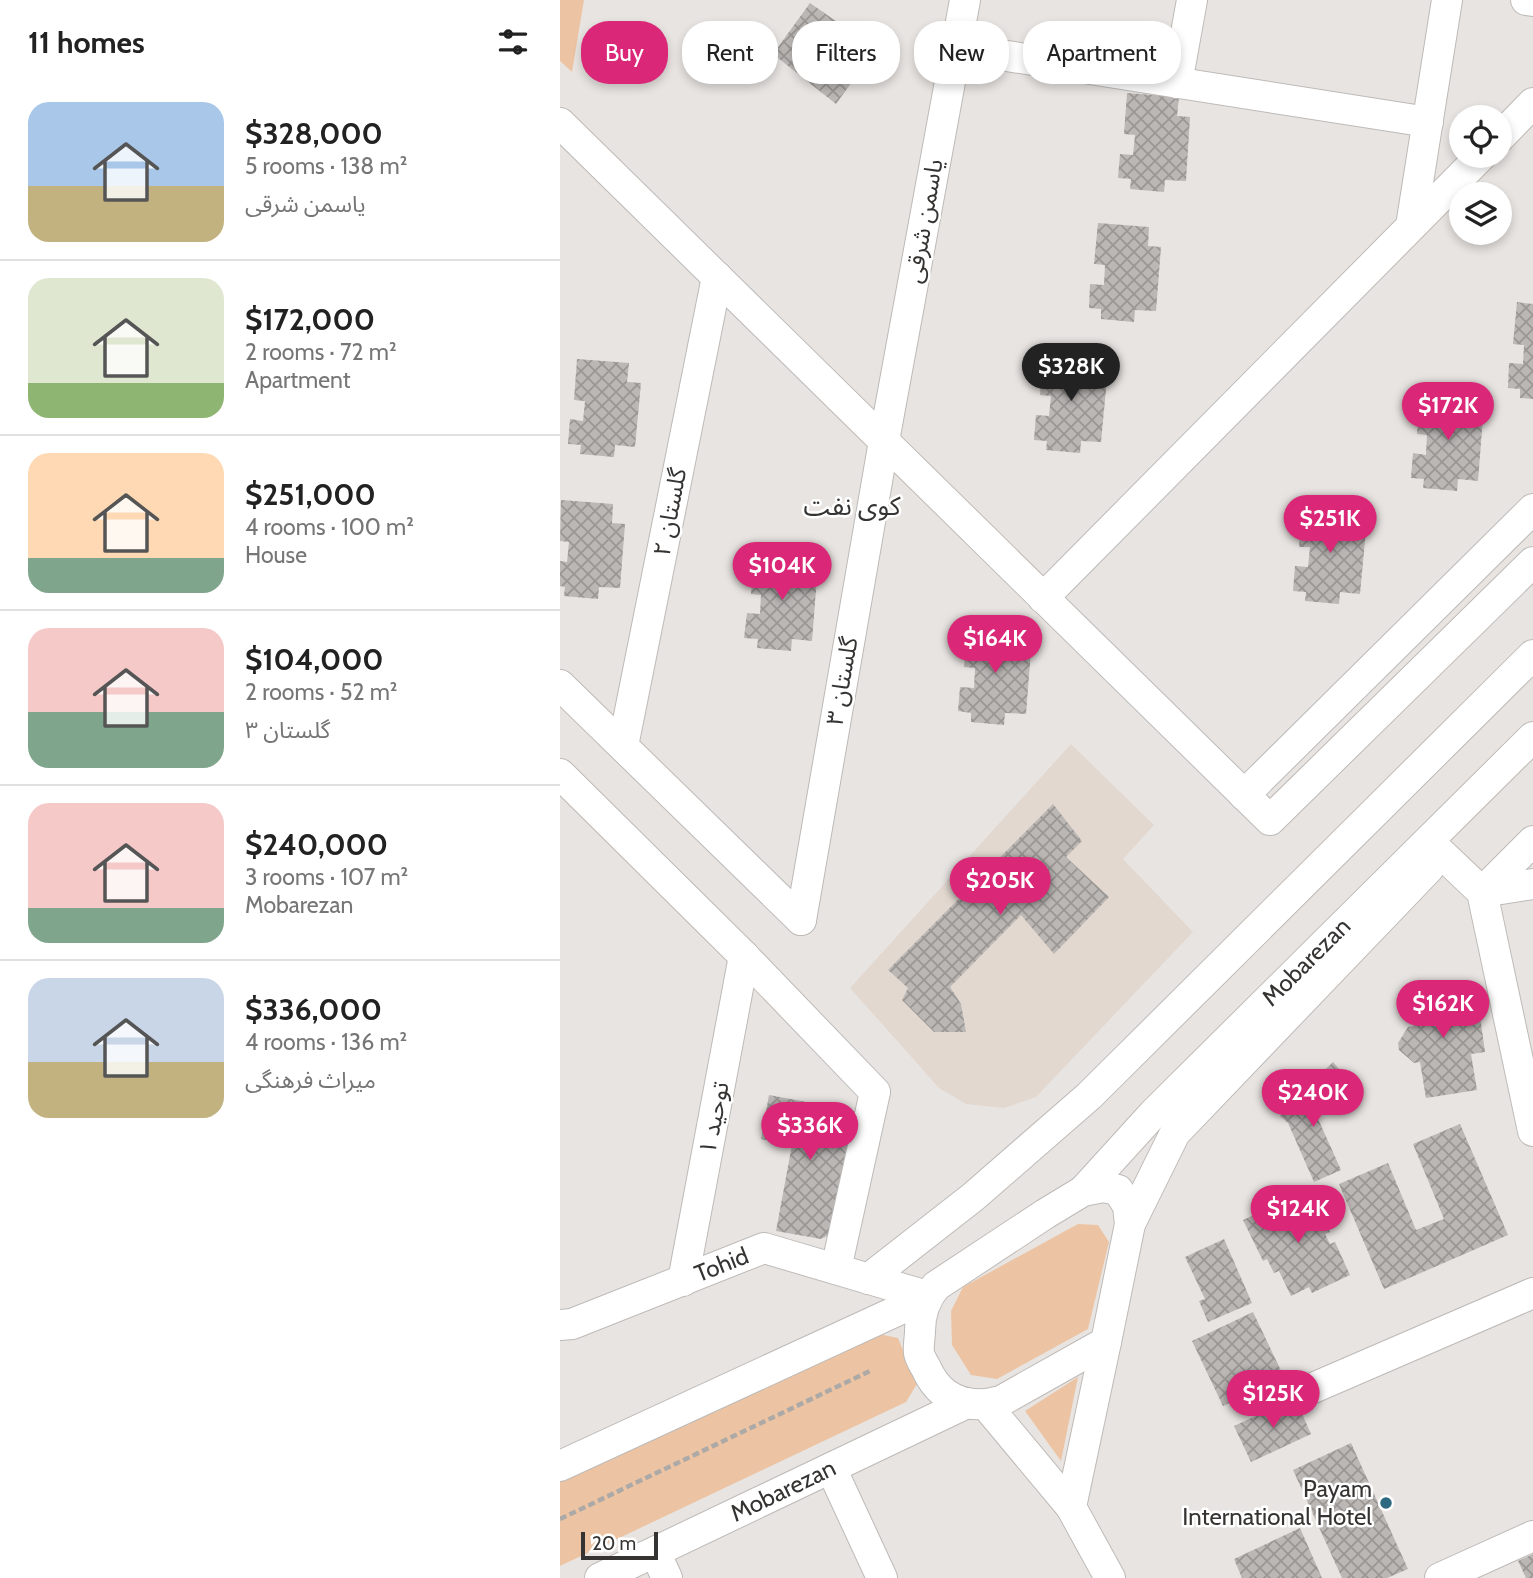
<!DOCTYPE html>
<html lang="en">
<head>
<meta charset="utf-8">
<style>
  body { margin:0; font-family:Cabin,"Noto Sans Arabic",sans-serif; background:#f6f6f6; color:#222; height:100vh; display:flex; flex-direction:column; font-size:26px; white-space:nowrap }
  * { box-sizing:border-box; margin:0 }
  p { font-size:23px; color:#767676 }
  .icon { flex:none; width:38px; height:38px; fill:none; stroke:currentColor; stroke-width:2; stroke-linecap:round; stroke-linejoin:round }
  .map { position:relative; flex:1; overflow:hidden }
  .details { display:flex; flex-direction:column; background:#fff; width:560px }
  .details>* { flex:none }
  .guide { position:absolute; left:21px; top:21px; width:665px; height:63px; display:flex; gap:14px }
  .tools { position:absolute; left:889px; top:105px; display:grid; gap:14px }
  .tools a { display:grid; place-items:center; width:63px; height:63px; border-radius:50%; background:#fff; box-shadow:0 4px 10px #0003; font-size:35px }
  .scale { position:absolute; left:21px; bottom:18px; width:77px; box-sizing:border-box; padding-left:7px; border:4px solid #363433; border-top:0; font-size:19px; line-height:24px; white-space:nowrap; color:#363433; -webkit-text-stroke:5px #fff; paint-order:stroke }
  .price { position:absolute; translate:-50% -60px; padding:0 16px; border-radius:24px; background:#db2777; color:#fff; font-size:23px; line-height:46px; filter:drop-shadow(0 2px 4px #0008) }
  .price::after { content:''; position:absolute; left:50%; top:42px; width:21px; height:16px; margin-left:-10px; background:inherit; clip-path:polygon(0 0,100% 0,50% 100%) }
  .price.current { background:#222; color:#fff }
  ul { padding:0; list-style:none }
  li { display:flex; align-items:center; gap:21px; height:175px; padding:0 28px }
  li+li { border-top:2px solid #e0e0e0 }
  li span { display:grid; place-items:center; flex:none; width:196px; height:140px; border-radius:21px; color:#555 }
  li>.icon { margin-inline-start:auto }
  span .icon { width:84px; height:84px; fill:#fffc; stroke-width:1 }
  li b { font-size:30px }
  h2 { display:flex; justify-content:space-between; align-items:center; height:84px; padding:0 28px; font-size:30px }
  .chip { padding:0 24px; border-radius:28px; background:#fff; box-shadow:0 4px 10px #0003; font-size:24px; line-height:63px }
  .chip.current { background:#db2777; color:#fff }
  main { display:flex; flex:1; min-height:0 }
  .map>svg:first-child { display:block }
  .built { fill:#e2d8d0 }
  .green { fill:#ecc4a3 }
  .building { fill:url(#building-cross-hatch) }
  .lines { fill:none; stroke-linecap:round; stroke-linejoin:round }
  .minor-casing { stroke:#bebab7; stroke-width:32 }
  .path { stroke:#aca9a6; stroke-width:4.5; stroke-dasharray:7 3.5; stroke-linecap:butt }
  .minor { stroke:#fff; stroke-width:30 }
  .poi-dot { fill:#2d6a81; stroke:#fff; stroke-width:2.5 }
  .labels { text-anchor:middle; stroke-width:5; stroke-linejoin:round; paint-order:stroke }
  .street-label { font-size:24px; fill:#363433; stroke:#fff }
  .poi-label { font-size:24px; fill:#363433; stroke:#fff; text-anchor:end }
  .neighbourhood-label { font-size:26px; fill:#363433; stroke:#fff }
</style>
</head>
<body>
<main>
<section class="details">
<h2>11 homes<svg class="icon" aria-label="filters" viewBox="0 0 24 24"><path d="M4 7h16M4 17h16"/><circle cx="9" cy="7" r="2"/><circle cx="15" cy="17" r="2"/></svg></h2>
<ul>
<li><span style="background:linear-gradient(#a9c7e8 60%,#c2b280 0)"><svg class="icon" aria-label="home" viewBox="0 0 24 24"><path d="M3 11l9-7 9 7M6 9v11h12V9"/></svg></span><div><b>$328,000</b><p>5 rooms · 138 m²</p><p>یاسمن شرقی</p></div></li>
<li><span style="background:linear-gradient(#dfe7d0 75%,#8fb573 0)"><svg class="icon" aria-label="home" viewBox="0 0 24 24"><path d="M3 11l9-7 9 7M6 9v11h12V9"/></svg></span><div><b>$172,000</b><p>2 rooms · 72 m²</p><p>Apartment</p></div></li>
<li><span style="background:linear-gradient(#ffd9b3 75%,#7fa58c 0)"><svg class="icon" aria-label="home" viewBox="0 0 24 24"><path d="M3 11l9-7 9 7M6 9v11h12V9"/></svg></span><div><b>$251,000</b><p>4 rooms · 100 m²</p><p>House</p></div></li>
<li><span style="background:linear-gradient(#f6c9c9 60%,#7fa58c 0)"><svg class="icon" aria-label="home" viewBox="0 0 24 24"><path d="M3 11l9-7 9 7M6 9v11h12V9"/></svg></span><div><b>$104,000</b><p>2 rooms · 52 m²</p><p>گلستان ۳</p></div></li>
<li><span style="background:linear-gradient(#f6c9c9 75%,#7fa58c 0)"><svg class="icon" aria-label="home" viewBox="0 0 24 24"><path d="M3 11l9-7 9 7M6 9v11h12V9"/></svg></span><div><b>$240,000</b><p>3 rooms · 107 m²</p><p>Mobarezan</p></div></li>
<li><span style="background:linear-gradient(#c9d6e8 60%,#c2b280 0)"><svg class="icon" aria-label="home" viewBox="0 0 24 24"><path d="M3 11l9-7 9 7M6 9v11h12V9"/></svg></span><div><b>$336,000</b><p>4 rooms · 136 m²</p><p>میراث فرهنگی</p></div></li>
</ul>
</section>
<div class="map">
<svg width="973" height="1578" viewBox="0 0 973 1578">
  <defs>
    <pattern id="building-cross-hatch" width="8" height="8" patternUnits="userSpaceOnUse" patternTransform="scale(1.75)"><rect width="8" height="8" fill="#bbb7b5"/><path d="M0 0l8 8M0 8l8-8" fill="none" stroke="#999694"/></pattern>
  </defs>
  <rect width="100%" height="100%" fill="#e8e4e1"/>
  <path class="built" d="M511 744 594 825 563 859 633 932 476 1097 444 1108 406 1104 379 1088 290 988Z"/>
  <path class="green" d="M0 0H24L12 72 0 61Z
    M518 1224 538 1225 549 1242 528 1329 437 1379 411 1375 392 1345 391 1311 403 1287Z
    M314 1333 338 1338 357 1384 346 1402 0 1566V1480Z
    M518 1377 501 1461 465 1411Z"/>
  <path class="building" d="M250 3 316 49 276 104 213 54Z
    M567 93 619 97 617 116 630 117 626 181 605 180 604 192 570 189 571 179 558 178 560 154 573 155 575 135 564 134Z
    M538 223 589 227 588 246 601 247 596 311 575 310 574 322 541 319V309L529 308 530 284 544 285 545 265 534 264Z
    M957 302 973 304V399L960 398V389L948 388 949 363 963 364 964 345 953 344Z
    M483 354 535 358 533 377 547 379 541 442 521 441 520 453 486 450 487 441 474 440 476 415 489 416 491 396 480 395Z
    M17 359 69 363 67 382 81 383 75 447 55 445 54 457 20 454 21 445 8 444 10 419 23 421 25 401 14 400Z
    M860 393 912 397 910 416 923 417 918 481 898 479 897 491 863 488 864 479 851 478 853 453 866 455 867 435 857 434Z
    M1 500 53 504 52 523 65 524 60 588 39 587 38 599 4 596 5 587 0 586V561L7 562 9 542 0 541Z
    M742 505 794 510 792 528 806 530 800 594 780 592 779 604 745 601 746 592 733 591 735 566 748 567 750 547H739Z
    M194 553 246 557 244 576 257 577 252 641 232 639 231 651 197 648 198 639 184 638 187 613 200 614 201 595 191 594Z
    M408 626 459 630 458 649 471 650 466 714 445 713 444 725 411 722V713L398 711 400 687 414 688 415 668 404 667Z
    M493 804 522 841 506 857 549 897 494 954 461 915 390 987 401 1004 406 1032H374L342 1000 348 988 328 970Z
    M900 982 906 1018 920 1016 925 1052 911 1054 917 1090 866 1098 860 1062 854 1063 839 1050 838 1043 848 1027 854 1026 849 990Z
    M773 1062 780 1070 750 1101 781 1170 754 1182 728 1123 720 1116Z
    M209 1095 295 1111 273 1233 261 1239 216 1231 232 1145 201 1139Z
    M900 1124 948 1235 824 1289 779 1184 828 1163 856 1230 884 1219 853 1144Z
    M753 1194 770 1232 765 1234 770 1244 775 1242 790 1275 752 1293 749 1287 731 1296 719 1271 714 1273 707 1259 703 1261 683 1220 735 1196 737 1201Z
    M664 1239 692 1303 648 1322 639 1301 645 1299 625 1257Z
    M693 1312 724 1377 663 1406 632 1341Z
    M735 1398 751 1434 691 1462 674 1426Z
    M791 1443 848 1569 827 1578H782L733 1470Z
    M740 1528 762 1578H682L674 1559Z
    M973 1554V1578H966L958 1561Z"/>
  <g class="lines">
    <g class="minor-casing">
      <g id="minor">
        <path d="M966 0 973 1"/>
        <path d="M396 48 868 122"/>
        <path d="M617 83 632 0"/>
        <path d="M0 123 710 820 973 562"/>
        <path d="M940 137 973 103"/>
        <path d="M851 226 887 0"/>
        <path d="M483 598 921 156"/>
        <path d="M0 685 241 920"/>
        <path d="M63 746 157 277"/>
        <path d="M0 774 184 956 315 1092 276 1269"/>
        <path d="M684 795 973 509"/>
        <path d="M882 854 922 892 973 1131"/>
        <path d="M922 892 973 841"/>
        <path d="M922 892 973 884"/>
        <path d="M241 920 324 441 405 0"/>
        <path d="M543 1187 558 1190 568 1206 570 1224 546 1342 441 1401C408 1410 380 1400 366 1368 363 1363 360 1358 359 1353 358 1346 360 1338 360 1331 360 1314 365 1299 376 1286L485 1214 523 1191Z"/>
        <path id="s1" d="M523 1191 593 1114 973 737"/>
        <path d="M570 1224 615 1133 869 868"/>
        <path d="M308 1279 413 1197 529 1096 973 655"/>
        <path d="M123 1281 184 956"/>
        <path id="s2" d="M0 1325 12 1324 204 1248 367 1296"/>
        <path d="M753 1388 973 1293"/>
        <path d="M426 1405 511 1507 550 1578"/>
        <path d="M0 1466 367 1297"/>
        <path d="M271 1468 322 1578"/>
        <path d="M511 1507 546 1342"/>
        <path d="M95 1552 107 1578"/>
        <path id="s3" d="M40 1578 407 1403"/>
        <path d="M880 1578 973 1536"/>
      </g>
    </g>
    <path class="path" d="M0 1519 310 1371"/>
    <use href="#minor" class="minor"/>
  </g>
  <circle class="poi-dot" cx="826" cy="1503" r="7"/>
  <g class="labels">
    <g class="street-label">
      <text transform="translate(364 221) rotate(-80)" y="8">یاسمن شرقی</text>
      <text transform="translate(110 512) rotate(-79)" y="8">گلستان ۲</text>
      <text transform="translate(282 681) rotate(-80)" y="8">گلستان ۳</text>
      <text dy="8" stroke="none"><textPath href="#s1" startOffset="320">Mobarezan</textPath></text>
      <text transform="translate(154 1118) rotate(-79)" y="8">توحید ۱</text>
      <text dy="8" stroke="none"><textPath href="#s2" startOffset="173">Tohid</textPath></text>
      <text dy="8" stroke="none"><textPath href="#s3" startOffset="203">Mobarezan</textPath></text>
    </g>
    <g class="poi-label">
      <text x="812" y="1497">Payam<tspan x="812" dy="28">International Hotel</tspan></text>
    </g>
    <g class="neighbourhood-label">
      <text x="292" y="515">کوی نفت</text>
    </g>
  </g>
</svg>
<div class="tools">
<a><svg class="icon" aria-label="locate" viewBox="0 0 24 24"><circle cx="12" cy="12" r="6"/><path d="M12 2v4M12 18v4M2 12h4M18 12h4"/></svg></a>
<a><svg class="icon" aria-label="layers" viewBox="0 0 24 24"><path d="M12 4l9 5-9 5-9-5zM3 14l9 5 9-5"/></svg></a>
</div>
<div class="scale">20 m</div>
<b class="price current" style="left:511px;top:403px">$328K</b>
<b class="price" style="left:888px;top:442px">$172K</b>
<b class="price" style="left:770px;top:555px">$251K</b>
<b class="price" style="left:222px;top:602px">$104K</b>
<b class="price" style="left:435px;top:675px">$164K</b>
<b class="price" style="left:440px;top:917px">$205K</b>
<b class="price" style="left:883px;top:1040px">$162K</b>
<b class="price" style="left:753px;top:1129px">$240K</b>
<b class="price" style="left:250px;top:1162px">$336K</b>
<b class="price" style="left:738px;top:1245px">$124K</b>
<b class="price" style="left:713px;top:1430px">$125K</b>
<div class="guide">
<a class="chip current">Buy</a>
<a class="chip">Rent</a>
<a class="chip">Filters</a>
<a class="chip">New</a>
<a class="chip">Apartment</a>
</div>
</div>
</main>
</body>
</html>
